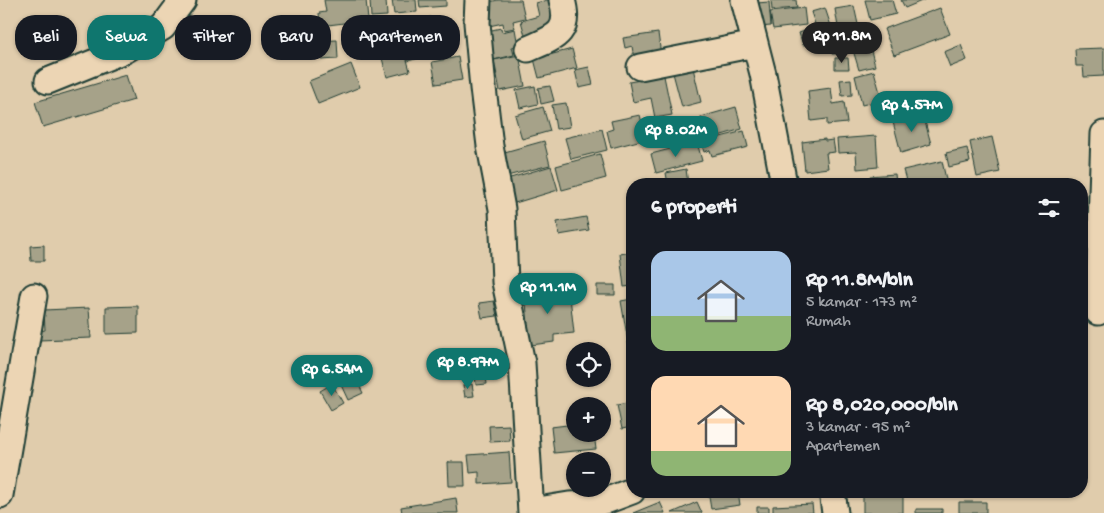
<!DOCTYPE html>
<html lang="id">
<head>
<meta charset="utf-8">
<style>
  body { margin:0; font-family:"Gochi Hand",sans-serif; background:#20242c; color:#f1f3f6; height:100vh; display:flex; flex-direction:column; font-size:19px; white-space:nowrap }
  * { box-sizing:border-box; margin:0 }
  p { font-size:16px; color:#9ea1a6 }
  .icon { flex:none; width:28px; height:28px; fill:none; stroke:currentColor; stroke-width:2; stroke-linecap:round; stroke-linejoin:round }
  .map { position:relative; flex:1; overflow:hidden }
  .side { position:absolute; left:626px; top:178px; width:462px; height:320px; display:flex; flex-direction:column; background:#171b24; border-radius:20px; box-shadow:0 1px 4px #0004 }
  .side>* { flex:none }
  .top-card { position:absolute; left:15px; top:15px; width:475px; height:45px; display:flex; gap:10px }
  .fabs { position:absolute; left:566px; top:342px; display:grid; gap:10px }
  .fabs a { display:grid; place-items:center; width:45px; height:45px; border-radius:50%; background:#171b24; box-shadow:0 1px 4px #0004; font-size:25px }
  .price { position:absolute; translate:-50% -42px; padding:0 11px; border-radius:18px; background:#0f766e; color:#fff; font-size:16px; line-height:32px; filter:drop-shadow(0 1px 2px #0008) }
  .price::after { content:''; position:absolute; left:50%; top:30px; width:15px; height:11px; margin-left:-8px; background:inherit; clip-path:polygon(0 0,100% 0,50% 100%) }
  .price.selected { background:#222; color:#fff }
  ul { padding:0; list-style:none }
  li { display:flex; align-items:center; gap:15px; height:125px; padding:0 25px }
  li span { display:grid; place-items:center; flex:none; width:140px; height:100px; border-radius:15px; color:#555 }
  li>.icon { margin-inline-start:auto }
  span .icon { width:60px; height:60px; fill:#fffc; stroke-width:1 }
  li b { font-size:21px }
  h2 { display:flex; justify-content:space-between; align-items:center; height:60px; padding:0 25px; font-size:21px }
  .tag { padding:0 18px; border-radius:20px; background:#171b24; box-shadow:0 1px 4px #0004; font-size:18px; line-height:45px }
  .tag.selected { background:#0f766e; color:#fff }
  .map>svg:first-child { display:block }
  .building { fill:#a6a289; stroke:#1f3d34 }
  .lines { fill:none; stroke-linecap:round; stroke-linejoin:round }
  .minor-casing { stroke:#1f3d34; stroke-width:29 }
  .minor { stroke:#ecd5b4; stroke-width:25 }
</style>
</head>
<body>
<div class="map">
<svg width="1104" height="513" viewBox="0 0 1104 513">
  <rect width="100%" height="100%" fill="#e0ccac"/>
  <filter id="ink" filterUnits="userSpaceOnUse"><feTurbulence type="fractalNoise" baseFrequency=".02" numOctaves="2"/><feDisplacementMap in="SourceGraphic" scale="10" xChannelSelector="R" yChannelSelector="G"/><feConvolveMatrix kernelMatrix="1 2 1 2 8 2 1 2 1" color-interpolation-filters="sRGB"/></filter>
  <g filter="url(#ink)">
    <path class="building" d="M324 0H366L368 20 320 26 319 13 326 12Z
      M370 0H386L387 16 371 17Z
      M392 0H416L417 12 394 14Z
      M419 0H446V6L420 8Z
      M498 0H521L525 18 513 21 515 28 504 30 503 23 489 26 484 3Z
      M547 0H552L560 30 526 39 521 21 539 16 536 3Z
      M771 0H796L797 8 772 10Z
      M865 0H892L896 14 870 20Z
      M901 0H924L905 8Z
      M769 2 771 26 759 27 757 3Z
      M854 6 859 29 839 33 835 9Z
      M804 8 806 25 773 29 770 12Z
      M825 8 834 35 803 45 799 33 816 27 811 12Z
      M940 8 950 34 894 55 884 29Z
      M431 17 441 52 408 61 399 25Z
      M398 26 410 71 387 77 375 32Z
      M501 28 502 32 515 29 518 46 512 47 514 55 489 61 487 31Z
      M658 33 661 55 634 59 632 46 625 48 623 38Z
      M867 35 875 66 859 70 850 40Z
      M337 40 338 59 321 60 319 41Z
      M832 42H848V53L832 54Z
      M961 45 967 60 950 67 944 52Z
      M1104 48V76L1084 77 1083 66H1076L1075 49Z
      M572 49 577 68 539 78 534 59Z
      M519 55 525 86 500 91 494 60Z
      M458 57 462 80 436 84 432 62Z
      M835 58H848L849 69H835Z
      M351 64 360 87 318 104 309 81Z
      M589 67 593 85 579 88 575 70Z
      M693 68 701 102 682 107 673 73Z
      M874 71 882 100 862 105 855 76Z
      M126 75 134 100 43 127 35 102Z
      M664 76 672 115 655 118 651 98 633 102 629 82Z
      M851 79 852 95 842 96 840 80Z
      M535 86 538 104 520 108 516 90Z
      M550 86 554 101 541 104 538 88Z
      M831 88 833 104 844 102 847 123 827 125V119L811 121 808 91Z
      M566 103 570 127 556 129 552 105Z
      M543 107 550 131 522 139 515 115Z
      M736 107 742 129 708 139 701 117Z
      M923 114 931 144 901 153 893 122Z
      M640 115 646 139 611 148 607 131 613 129 611 121Z
      M602 129 607 150 571 159 565 138Z
      M744 131 748 147 712 156 710 150 704 152 701 142Z
      M876 136 878 167 857 169 856 152 838 153 837 139Z
      M992 137 1000 172 977 177 970 142Z
      M825 139V141L833 140 835 152 826 153 828 168 805 171 802 142Z
      M544 141 550 165 507 176 501 153Z
      M697 142 702 161 656 173 651 154Z
      M967 148 970 162 949 167 946 153Z
      M600 154 606 178 562 190 556 166Z
      M942 161 947 184H907L903 170Z
      M551 166 558 190 515 203 507 179Z
      M686 169 688 184H668L666 173Z
      M895 174 896 184H870V176Z
      M586 217 589 230 559 235 557 222Z
      M44 245V261H31L30 246Z
      M632 252V286L624 287 620 254Z
      M597 285H615V295H597Z
      M569 288 574 333 554 335V342L531 345 522 324H528L525 292Z
      M632 299V365L621 301Z
      M494 301 497 316 482 318 479 303Z
      M138 306V333L106 334V307Z
      M89 308 91 338 39 340V331L45 330 44 310Z
      M472 358 473 367 463 368 462 359Z
      M497 361 498 377H486L487 384 476 385 474 363Z
      M355 377 363 393 348 400 341 385Z
      M332 384 343 403 331 410 320 391Z
      M472 384 474 396 465 397 463 385Z
      M632 402V427L622 429 617 405Z
      M575 424V434H594L596 449 554 453 551 427Z
      M509 425 510 441 490 442 489 426Z
      M509 452 511 482 479 484V472L470 473 468 455Z
      M448 462H464L465 486H449Z
      M708 491H738L740 505 711 509Z
      M863 491H903V513H863Z
      M456 498 458 513H402L401 507Z
      M660 502 665 513H633Z
      M697 502 702 513H672Z
      M959 502H986V513H959Z
      M812 504 813 513H773V506Z
      M757 507H769V513H757Z
      M916 509H942V513H916Z"/>
    <g class="lines">
      <g class="minor-casing">
        <path id="minor" d="M478 0 477 23 483 88 490 146 502 209 505 282 522 363 531 513
          M744 0 763 74 784 184
          M528 49C553 38 572 34 562 0
          M640 67 755 44
          M48 81 125 50 163 27 183 0
          M1098 312 1104 134
          M832 491 835 513
          M0 495 34 296
          M532 511 569 505 591 504 608 500 632 491"/>
      </g>
      <use href="#minor" class="minor"/>
    </g>
  </g>
</svg>
<div class="fabs">
<a><svg class="icon" aria-label="locate" viewBox="0 0 24 24"><circle cx="12" cy="12" r="6"/><path d="M12 2v4M12 18v4M2 12h4M18 12h4"/></svg></a>
<a>+</a>
<a>−</a>
</div>
<b class="price selected" style="left:842px;top:64px">Rp 11.8M</b>
<b class="price" style="left:912px;top:133px">Rp 4.57M</b>
<b class="price" style="left:676px;top:158px">Rp 8.02M</b>
<b class="price" style="left:548px;top:315px">Rp 11.1M</b>
<b class="price" style="left:468px;top:390px">Rp 8.97M</b>
<b class="price" style="left:332px;top:397px">Rp 6.54M</b>
<div class="top-card">
<a class="tag">Beli</a>
<a class="tag selected">Sewa</a>
<a class="tag">Filter</a>
<a class="tag">Baru</a>
<a class="tag">Apartemen</a>
</div>
<section class="side">
<h2>6 properti<svg class="icon" aria-label="filters" viewBox="0 0 24 24"><path d="M4 7h16M4 17h16"/><circle cx="9" cy="7" r="2"/><circle cx="15" cy="17" r="2"/></svg></h2>
<ul>
<li><span style="background:linear-gradient(#a9c7e8 65%,#8fb573 0)"><svg class="icon" aria-label="home" viewBox="0 0 24 24"><path d="M3 11l9-7 9 7M6 9v11h12V9"/></svg></span><div><b>Rp 11.8M/bln</b><p>5 kamar · 173 m²</p><p>Rumah</p></div></li>
<li><span style="background:linear-gradient(#ffd9b3 75%,#8fb573 0)"><svg class="icon" aria-label="home" viewBox="0 0 24 24"><path d="M3 11l9-7 9 7M6 9v11h12V9"/></svg></span><div><b>Rp 8,020,000/bln</b><p>3 kamar · 95 m²</p><p>Apartemen</p></div></li>
</ul>
</section>
</div>
</body>
</html>
